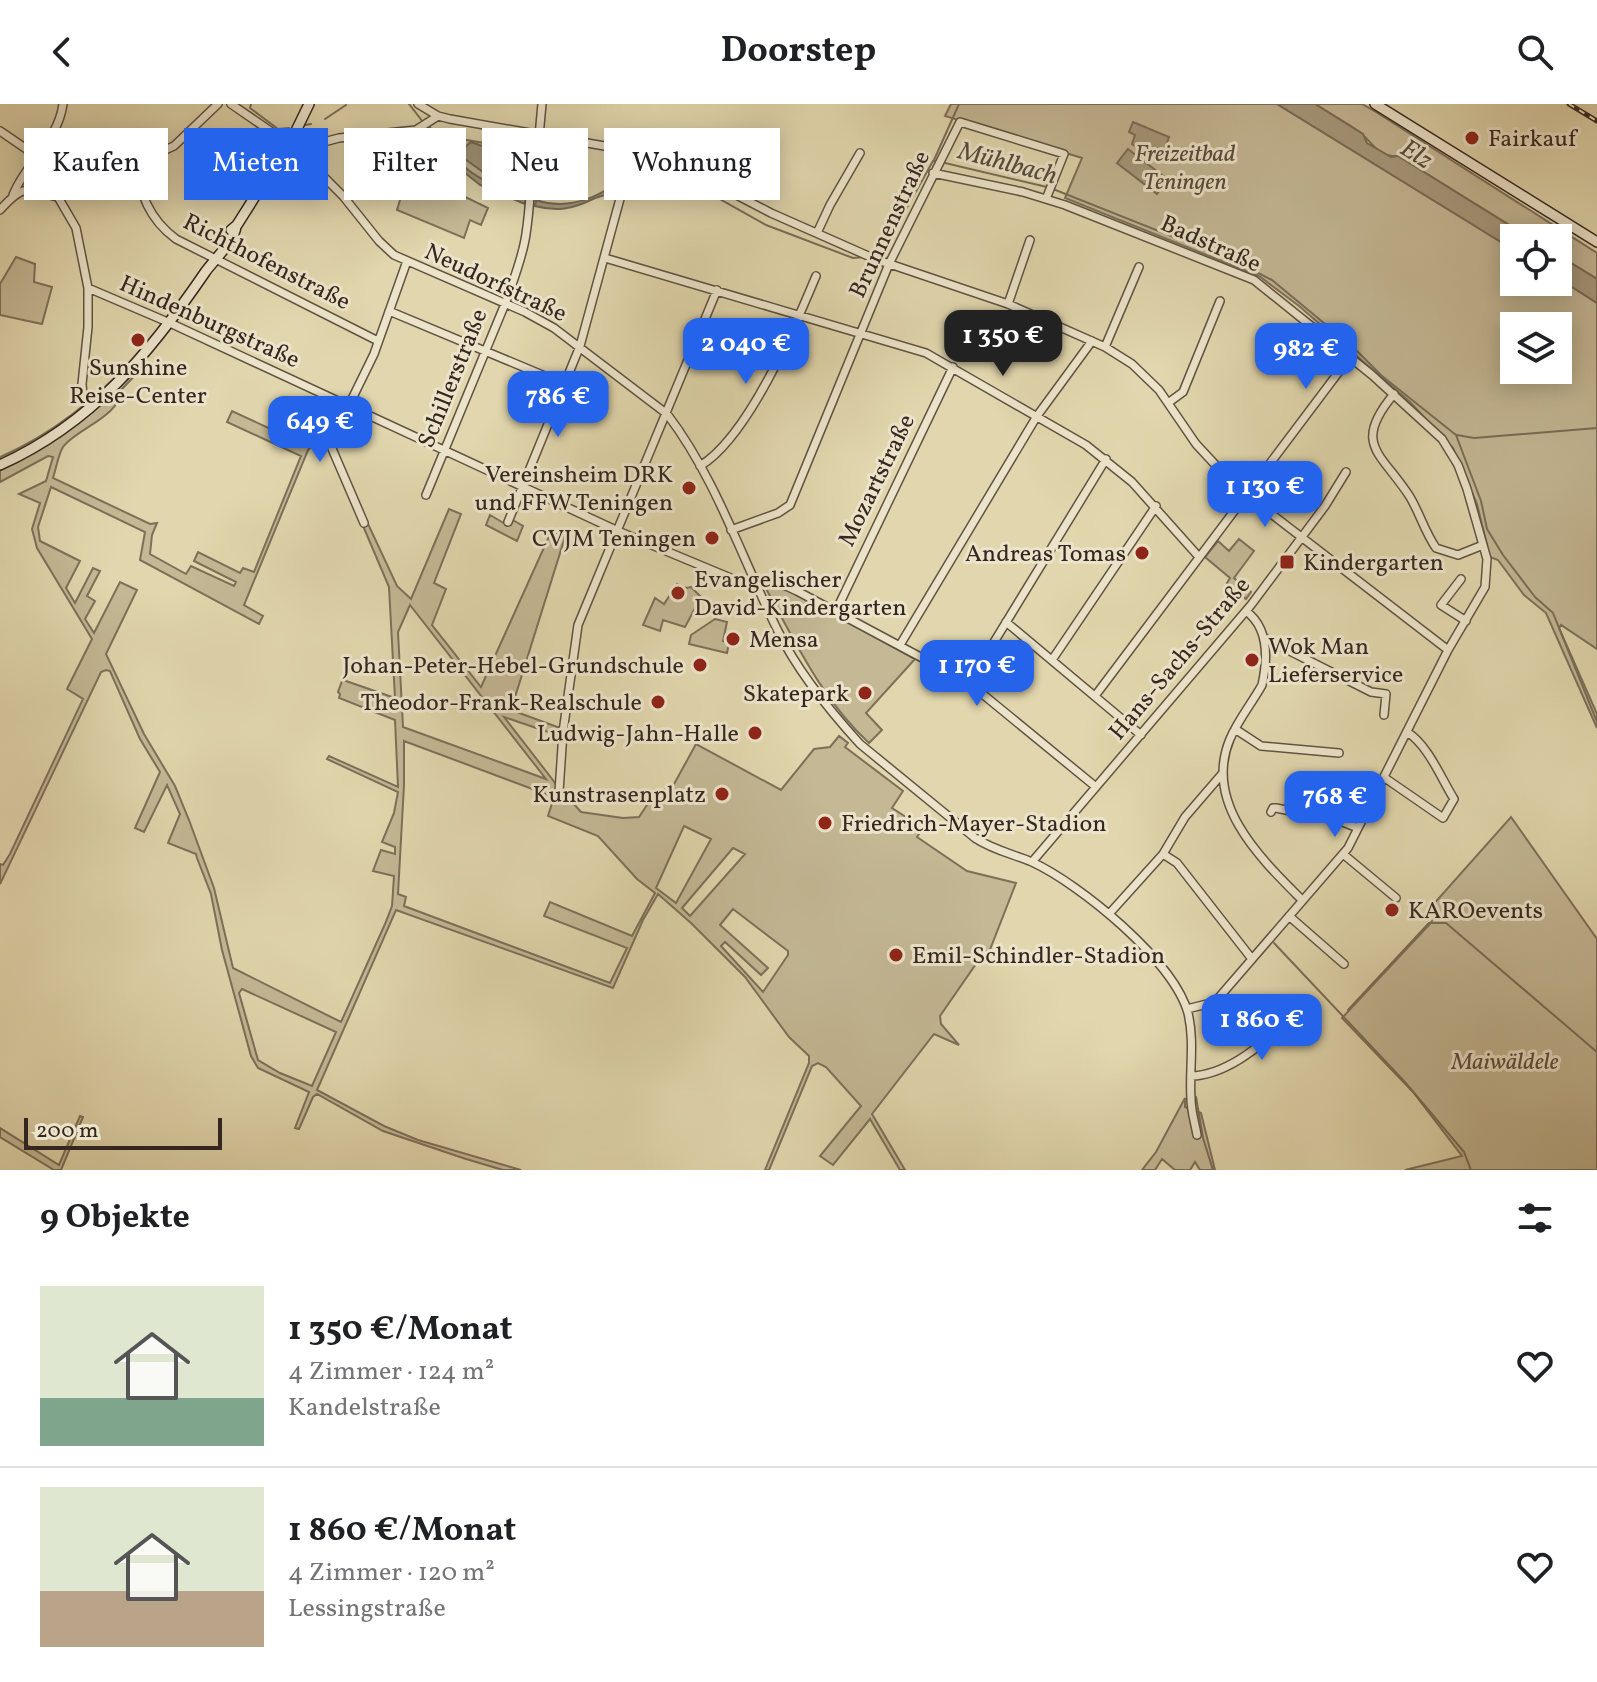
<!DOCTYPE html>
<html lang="de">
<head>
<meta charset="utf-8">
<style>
  body { margin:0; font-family:Vollkorn,serif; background:#f2f2f2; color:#202124; height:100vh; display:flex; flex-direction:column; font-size:30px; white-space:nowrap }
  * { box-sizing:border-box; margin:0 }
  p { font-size:26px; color:#757577 }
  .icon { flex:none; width:44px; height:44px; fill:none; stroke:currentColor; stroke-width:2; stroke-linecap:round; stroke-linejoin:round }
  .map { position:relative; height:1066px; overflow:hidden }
  .side { display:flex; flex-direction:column; background:#fff; flex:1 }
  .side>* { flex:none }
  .guide { position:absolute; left:24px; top:24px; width:800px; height:72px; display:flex; gap:16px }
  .fabs { position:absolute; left:1500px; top:120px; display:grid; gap:16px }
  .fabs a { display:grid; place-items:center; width:72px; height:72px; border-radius:0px; background:#fff; box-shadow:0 4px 20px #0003; font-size:40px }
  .scale { position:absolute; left:24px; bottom:20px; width:198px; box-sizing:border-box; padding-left:8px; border:4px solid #352720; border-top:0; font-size:22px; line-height:28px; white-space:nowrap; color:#352720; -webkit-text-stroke:6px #ece4ca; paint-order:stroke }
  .price { position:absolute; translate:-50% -68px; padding:0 18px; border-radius:16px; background:#2563eb; color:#fff; font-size:26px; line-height:52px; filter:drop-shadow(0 2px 4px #0008) }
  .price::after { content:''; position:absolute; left:50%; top:48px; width:24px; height:18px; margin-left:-12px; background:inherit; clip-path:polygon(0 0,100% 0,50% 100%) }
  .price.active { background:#222; color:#fff }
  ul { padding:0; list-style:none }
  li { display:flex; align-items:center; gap:24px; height:200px; padding:0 40px }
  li+li { border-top:2px solid #e0e0e0 }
  li span { display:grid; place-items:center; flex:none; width:224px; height:160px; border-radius:0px; color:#555 }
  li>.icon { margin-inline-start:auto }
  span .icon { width:96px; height:96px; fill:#fffc; stroke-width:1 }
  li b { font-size:34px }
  h2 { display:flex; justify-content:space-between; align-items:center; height:96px; padding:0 40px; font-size:34px }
  .pill { padding:0 28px; border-radius:0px; background:#fff; box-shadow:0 4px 20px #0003; font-size:28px; line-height:72px }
  .pill.active { background:#2563eb; color:#fff }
  header { display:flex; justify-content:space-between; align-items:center; height:104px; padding:0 40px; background:#fff; font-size:36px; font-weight:700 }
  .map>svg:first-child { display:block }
  .green { fill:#c4b895; stroke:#7c705a; stroke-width:2; fill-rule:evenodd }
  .water { fill:#a79a7d; stroke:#796c58; stroke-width:2 }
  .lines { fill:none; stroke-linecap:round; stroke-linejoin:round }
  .stream { stroke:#796c58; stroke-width:2 }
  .street-casing { stroke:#605343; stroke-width:10 }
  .secondary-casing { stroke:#352720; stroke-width:12 }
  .street { stroke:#ece4ca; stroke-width:7 }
  .secondary { stroke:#ece4ca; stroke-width:9 }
  .rail-casing { stroke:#352720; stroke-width:5 }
  .rail { stroke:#ece4ca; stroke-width:2; stroke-dasharray:6; stroke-linecap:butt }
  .poi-dot { fill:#8f2418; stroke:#ece4ca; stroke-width:3 }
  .labels { text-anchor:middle; stroke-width:6; stroke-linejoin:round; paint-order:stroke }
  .poi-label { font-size:24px; fill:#352720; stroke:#ece4ca; text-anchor:start }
  .park-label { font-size:24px; font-style:italic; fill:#594b3d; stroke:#ece4ca }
  .street-label { font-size:24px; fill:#352720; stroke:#ece4ca }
  .water-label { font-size:26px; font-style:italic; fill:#574a3c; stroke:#ece4ca }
</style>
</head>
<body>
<header><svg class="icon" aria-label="back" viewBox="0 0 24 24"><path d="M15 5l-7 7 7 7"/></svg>Doorstep<svg class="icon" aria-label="search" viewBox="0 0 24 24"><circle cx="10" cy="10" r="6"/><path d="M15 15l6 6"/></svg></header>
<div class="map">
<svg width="1597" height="1066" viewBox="0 0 1597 1066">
  <rect width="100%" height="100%" fill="#e1d6ad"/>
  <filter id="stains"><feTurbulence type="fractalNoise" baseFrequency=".0025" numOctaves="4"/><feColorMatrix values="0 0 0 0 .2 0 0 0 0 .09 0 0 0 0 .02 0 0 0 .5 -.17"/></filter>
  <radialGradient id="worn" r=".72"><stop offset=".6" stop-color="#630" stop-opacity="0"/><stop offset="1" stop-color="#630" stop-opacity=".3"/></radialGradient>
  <path class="green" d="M951 0H1277L1514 146V178H1558V174L1597 199V545L1561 521 1559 524 1597 610V624L1546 509 1524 491 1498 456 1490 453 1477 400 1453 344 1410 298 1299 202 1259 172 1065 94 1082 54 945 12ZM1514 222H1558V266H1514Z
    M1315 0H1362L1376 8 1597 149V175L1558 151V134H1530L1398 52C1376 54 1371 35 1358 27 1344 17 1329 9 1315 0Z
    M449 33 502 42 497 84C474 76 459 58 443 40Z
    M439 51 456 67 453 87 488 104 481 121 470 116 464 134 397 106 404 83 432 62 430 59Z
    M16 153 35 160 34 178 52 183 42 220 0 211V180Z
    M135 254 148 258 120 287C121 312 76 325 63 343 58 351 56 365 53 374L150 420 157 419 152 431 150 450 186 470 191 462 234 482 236 478 194 457 198 448 240 469 243 464 254 468 301 352 227 318 232 307 305 341 311 333 322 335 321 338 314 339 308 346 244 501 263 512 259 520 140 456 145 428 51 383 38 423 40 437 80 457 66 484 75 499 93 464 100 467 87 492 95 497 85 515 94 529 120 478 137 486 106 550 144 630 175 682 189 716 214 784 233 864 341 918 385 820 392 802 394 772 373 767 381 746 395 750V743L382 738 394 709 398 688 327 655 329 652 398 683 395 616 339 594 340 590 338 588 346 566 348 568 346 577 395 594 389 483 358 410 362 407 397 482 411 495 449 405 461 410 434 479 446 485 432 521 481 583 551 428 565 433 511 606 560 624V632L504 613 556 680 581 708 623 714 639 713 655 689 673 682 696 640 781 686 814 645 830 643 839 632 848 639 845 643 903 687 892 704 923 724 917 733 967 767 1016 779 989 848 985 847 940 912 941 920 959 941 934 930 872 1010 905 1066H900L870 1015 833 1061 820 1052 861 1002 826 963 818 959 812 962 769 1066H765L809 959V952L789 933 745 873 691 819 658 790 643 816 613 884 396 806 317 986 384 1022 418 1036 521 1066H503L466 1055 383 1027 317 990 313 993 299 1025 295 1024 309 988 258 964 251 952 222 846 211 790 197 754 196 750 168 739 180 710 167 681 144 728 135 724 160 668 140 635 110 567 106 566 101 568 0 780V760L3 761 10 750 83 595 67 585 92 535 37 444 32 425 40 399 19 390 46 377 53 353 48 352 0 378V353C53 330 95 295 135 254ZM410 501 546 675 403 623 398 528ZM404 637 554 693 548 712 598 732 637 775 655 789 632 832 550 798 544 812 627 844 610 879 404 802 406 793 398 790 404 681ZM684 722 711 735 676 799 656 784ZM733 744 745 750 690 812 682 804ZM733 805 788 847V851L763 888 721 842 725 838 761 871 768 864 720 821ZM242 885 336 928 312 982 280 969 258 956 239 889Z
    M490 411 507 421 511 415 523 422 517 437 486 421Z
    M1239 435 1254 447 1234 474 1251 488 1246 495 1227 479 1230 474 1205 453 1218 437 1229 447Z
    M677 480 686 484 691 483 701 493 685 523 663 516 660 527 643 521 655 494 664 500Z
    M764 481 791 487 915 555 866 609 882 626 869 639C822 596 795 537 764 481Z
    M715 515 727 518 723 537 729 539 727 549 689 540 691 531Z
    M1511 713 1597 835V1066H1405L1462 1052 1413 988 1342 914 1430 820 1438 807 1431 803Z
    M1185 994V1003L1201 1009 1215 1066H1200L1195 1058 1190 1066H1175L1162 1055 1155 1066H1142L1156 1048Z
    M80 1012 83 1013 61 1066H54L0 1033V1024L59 1061Z"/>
  <path class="water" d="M1277 0H1315L1363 30 1367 39 1391 53 1398 52 1530 134H1514V146Z
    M1133 18 1169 33 1164 47 1157 44 1150 53 1132 40 1135 31 1129 28Z
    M429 22C456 64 480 78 526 94L525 100 480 81 460 65 424 25Z
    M471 38 490 45 484 54 488 59 487 71 465 55 464 44Z
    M1128 45 1167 75 1157 90 1117 59Z
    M621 76 618 86C610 91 601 91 593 95 572 105 557 108 535 102L536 96C566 106 596 95 621 76Z
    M1558 151 1597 175V199L1558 174Z"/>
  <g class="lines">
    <path class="stream" d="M251 0 250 4 278 25 289 24
      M409 0 423 18
      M325 15 346 1
      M305 21 311 20
      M934 56 959 0
      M945 59 1047 83
      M627 77 649 63 677 71 766 121 853 154 864 153
      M1053 85 1239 159 1272 176 1354 244 1382 272 1456 331 1481 397 1487 425 1503 451 1535 493 1553 509 1597 618
      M871 151 882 148 933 57 938 58
      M1457 331 1474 334 1597 324
      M1274 839 1404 977 1464 1048 1471 1066
      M1348 906 1429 819H1446L1597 948
      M1196 993 1203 1034 1213 1066"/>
    <g class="street-casing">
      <path id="street" d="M231 0 295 44 343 92 379 137 394 151 525 208 554 224 667 310C716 374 742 455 778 527 798 568 829 606 860 640L975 734C993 746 1013 750 1032 758 1080 780 1174 857 1188 909 1195 938 1189 966 1191 995 1191 1007 1195 1019 1197 1031
        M418 0 438 12 450 15 633 47 677 60 771 109 875 155 1008 200 1105 243 1132 260 1159 286 1196 340 1235 382 1448 546
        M0 27 38 53 41 77 46 87
        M539 32 542 0
        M136 56C139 89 149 115 176 135L378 237
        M310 59 316 42 320 39 339 34 416 26 438 12
        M933 69 1023 88 1065 101 1254 176 1372 271 1442 335 1458 361 1467 385 1487 455 1485 483 1448 546 1348 744 1215 898 1187 905
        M13 91C26 58 58 37 63 0
        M58 93 76 124 88 184V223L82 280 83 293
        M0 106C25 78 27 86 58 93L113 63 147 54 174 42 218 0
        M817 129 830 101 860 49
        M605 154 926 249 1086 341 1132 378 1199 453
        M88 184 170 219 618 427 738 477 771 475 797 487 969 579 1096 683
        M1008 200 1030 136
        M389 207 564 280
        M1105 243 1139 163
        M1394 290C1351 341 1382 349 1410 393 1420 410 1425 428 1436 444L1458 451 1483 441
        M1168 299 1183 288 1220 197
        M700 362C748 333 794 225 816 172
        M426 391 507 195C514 174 523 152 526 130 531 97 532 64 533 30
        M508 418 580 242 633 47
        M364 419 330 340 374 250 407 157
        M731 426 778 409 790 401 889 160 960 18 1064 50 1046 95
        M1461 475 1441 501 1466 517
        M836 507 953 263
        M1246 507C1269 524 1268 554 1262 581 1252 599 1238 616 1230 635 1203 699 1260 754 1302 796
        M1006 518 1141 631
        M1266 535 1371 588 1386 590 1384 611
        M900 541 1037 312 1092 237
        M1052 556 1156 402
        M969 579 1106 355
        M1095 592 1350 253
        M1235 625 1261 642 1339 649
        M1385 674 1443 714 1454 695C1441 674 1428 641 1407 628
        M559 688 563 628 578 521 717 186
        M1271 708 1273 704H1276L1340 717 1358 724
        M1163 750 1177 759 1252 855
        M1343 750 1396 794
        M1032 758 1251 501 1325 402 1346 368
        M1109 810 1163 750 1185 713 1222 670
        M1289 812 1344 860
        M1191 972C1232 971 1270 932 1301 908L1305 899"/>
    </g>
    <g class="secondary-casing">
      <path id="secondary" d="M1375 0 1597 138
        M231 126 237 121 294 31 309 0
        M0 361C93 319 150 249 206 167 215 155 235 136 236 122"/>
    </g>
    <use href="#street" class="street"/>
    <use href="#secondary" class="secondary"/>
    <g class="rail-casing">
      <path id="rail" d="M1569 0 1597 17"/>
    </g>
    <use href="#rail" class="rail"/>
  </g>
  <g class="poi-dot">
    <circle cx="1472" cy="34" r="8"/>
    <circle cx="138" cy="236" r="8"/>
    <circle cx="689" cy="384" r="8"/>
    <circle cx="712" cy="434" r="8"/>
    <circle cx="1142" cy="449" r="8"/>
    <rect x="1279" y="450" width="16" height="16" rx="4"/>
    <circle cx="678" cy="489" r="8"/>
    <circle cx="733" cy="535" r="8"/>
    <circle cx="1252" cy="556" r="8"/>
    <circle cx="700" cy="561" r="8"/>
    <circle cx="865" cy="589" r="8"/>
    <circle cx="658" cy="598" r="8"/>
    <circle cx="755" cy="629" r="8"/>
    <circle cx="722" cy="690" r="8"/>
    <circle cx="825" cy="719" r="8"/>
    <circle cx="1392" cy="806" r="8"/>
    <circle cx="896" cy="851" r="8"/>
  </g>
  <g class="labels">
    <g class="poi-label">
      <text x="1488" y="42">Fairkauf</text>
      <text x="138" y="271" text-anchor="middle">Sunshine<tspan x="138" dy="28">Reise-Center</tspan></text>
      <text x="673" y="378" text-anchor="end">Vereinsheim DRK<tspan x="673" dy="28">und FFW Teningen</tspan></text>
      <text x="696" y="442" text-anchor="end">CVJM Teningen</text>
      <text x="1126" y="457" text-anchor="end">Andreas Tomas</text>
      <text x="1303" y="466">Kindergarten</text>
      <text x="694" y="483">Evangelischer<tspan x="694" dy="28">David-Kindergarten</tspan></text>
      <text x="749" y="543">Mensa</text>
      <text x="1268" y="550">Wok Man<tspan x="1268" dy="28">Lieferservice</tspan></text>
      <text x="684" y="569" text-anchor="end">Johan-Peter-Hebel-Grundschule</text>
      <text x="849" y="597" text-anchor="end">Skatepark</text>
      <text x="642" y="606" text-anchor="end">Theodor-Frank-Realschule</text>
      <text x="739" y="637" text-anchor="end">Ludwig-Jahn-Halle</text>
      <text x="706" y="698" text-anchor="end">Kunstrasenplatz</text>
      <text x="841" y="727">Friedrich-Mayer-Stadion</text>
      <text x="1408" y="814">KAROevents</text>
      <text x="912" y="859">Emil-Schindler-Stadion</text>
    </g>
    <g class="park-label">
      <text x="1185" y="57">Freizeitbad<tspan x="1185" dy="28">Teningen</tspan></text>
      <text x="1505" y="965">Maiwäldele</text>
    </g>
    <g class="street-label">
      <text transform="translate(889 120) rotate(-65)" y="8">Brunnenstraße</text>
      <text transform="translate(1211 139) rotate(24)" y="8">Badstraße</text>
      <text transform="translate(267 157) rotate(27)" y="8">Richthofenstraße</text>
      <text transform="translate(496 178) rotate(25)" y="8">Neudorfstraße</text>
      <text transform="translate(210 217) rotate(24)" y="8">Hindenburgstraße</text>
      <text transform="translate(452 274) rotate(-68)" y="8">Schillerstraße</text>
      <text transform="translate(876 376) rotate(-64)" y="8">Mozartstraße</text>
      <text transform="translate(1179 554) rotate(-50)" y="8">Hans-Sachs-Straße</text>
    </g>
    <g class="water-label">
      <text transform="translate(1417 49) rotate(32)" y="9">Elz</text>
      <text transform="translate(1008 58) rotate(15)" y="9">Mühlbach</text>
    </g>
  </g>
  <rect width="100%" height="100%" filter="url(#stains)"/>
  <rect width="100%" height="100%" fill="url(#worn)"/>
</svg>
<div class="fabs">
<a><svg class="icon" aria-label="locate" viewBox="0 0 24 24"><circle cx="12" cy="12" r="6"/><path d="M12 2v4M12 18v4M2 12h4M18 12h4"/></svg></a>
<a><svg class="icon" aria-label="layers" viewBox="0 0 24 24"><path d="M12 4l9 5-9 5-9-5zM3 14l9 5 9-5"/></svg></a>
</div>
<div class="scale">200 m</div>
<b class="price active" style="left:1003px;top:274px">1 350 €</b>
<b class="price" style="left:746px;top:282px">2 040 €</b>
<b class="price" style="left:1306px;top:287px">982 €</b>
<b class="price" style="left:558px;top:335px">786 €</b>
<b class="price" style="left:320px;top:360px">649 €</b>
<b class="price" style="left:1265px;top:425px">1 130 €</b>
<b class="price" style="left:977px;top:604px">1 170 €</b>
<b class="price" style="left:1335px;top:735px">768 €</b>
<b class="price" style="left:1262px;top:958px">1 860 €</b>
<div class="guide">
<a class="pill">Kaufen</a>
<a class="pill active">Mieten</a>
<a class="pill">Filter</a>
<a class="pill">Neu</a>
<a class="pill">Wohnung</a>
</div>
</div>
<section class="side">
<h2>9 Objekte<svg class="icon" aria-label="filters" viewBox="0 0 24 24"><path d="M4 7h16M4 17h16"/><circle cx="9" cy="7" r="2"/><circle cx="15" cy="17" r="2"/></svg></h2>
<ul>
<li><span style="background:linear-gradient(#dfe7d0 70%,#7fa58c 0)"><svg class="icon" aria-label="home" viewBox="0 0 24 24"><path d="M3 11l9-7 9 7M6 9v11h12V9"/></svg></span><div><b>1 350 €/Monat</b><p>4 Zimmer · 124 m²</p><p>Kandelstraße</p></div><svg class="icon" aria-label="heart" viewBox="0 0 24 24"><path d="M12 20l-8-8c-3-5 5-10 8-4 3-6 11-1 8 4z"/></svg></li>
<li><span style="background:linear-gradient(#dfe7d0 65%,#b9a48a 0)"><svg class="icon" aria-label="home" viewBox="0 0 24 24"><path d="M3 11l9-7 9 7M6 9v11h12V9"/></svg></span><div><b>1 860 €/Monat</b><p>4 Zimmer · 120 m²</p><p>Lessingstraße</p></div><svg class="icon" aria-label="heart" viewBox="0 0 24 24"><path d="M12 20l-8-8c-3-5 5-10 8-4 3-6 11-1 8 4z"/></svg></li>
</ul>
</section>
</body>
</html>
